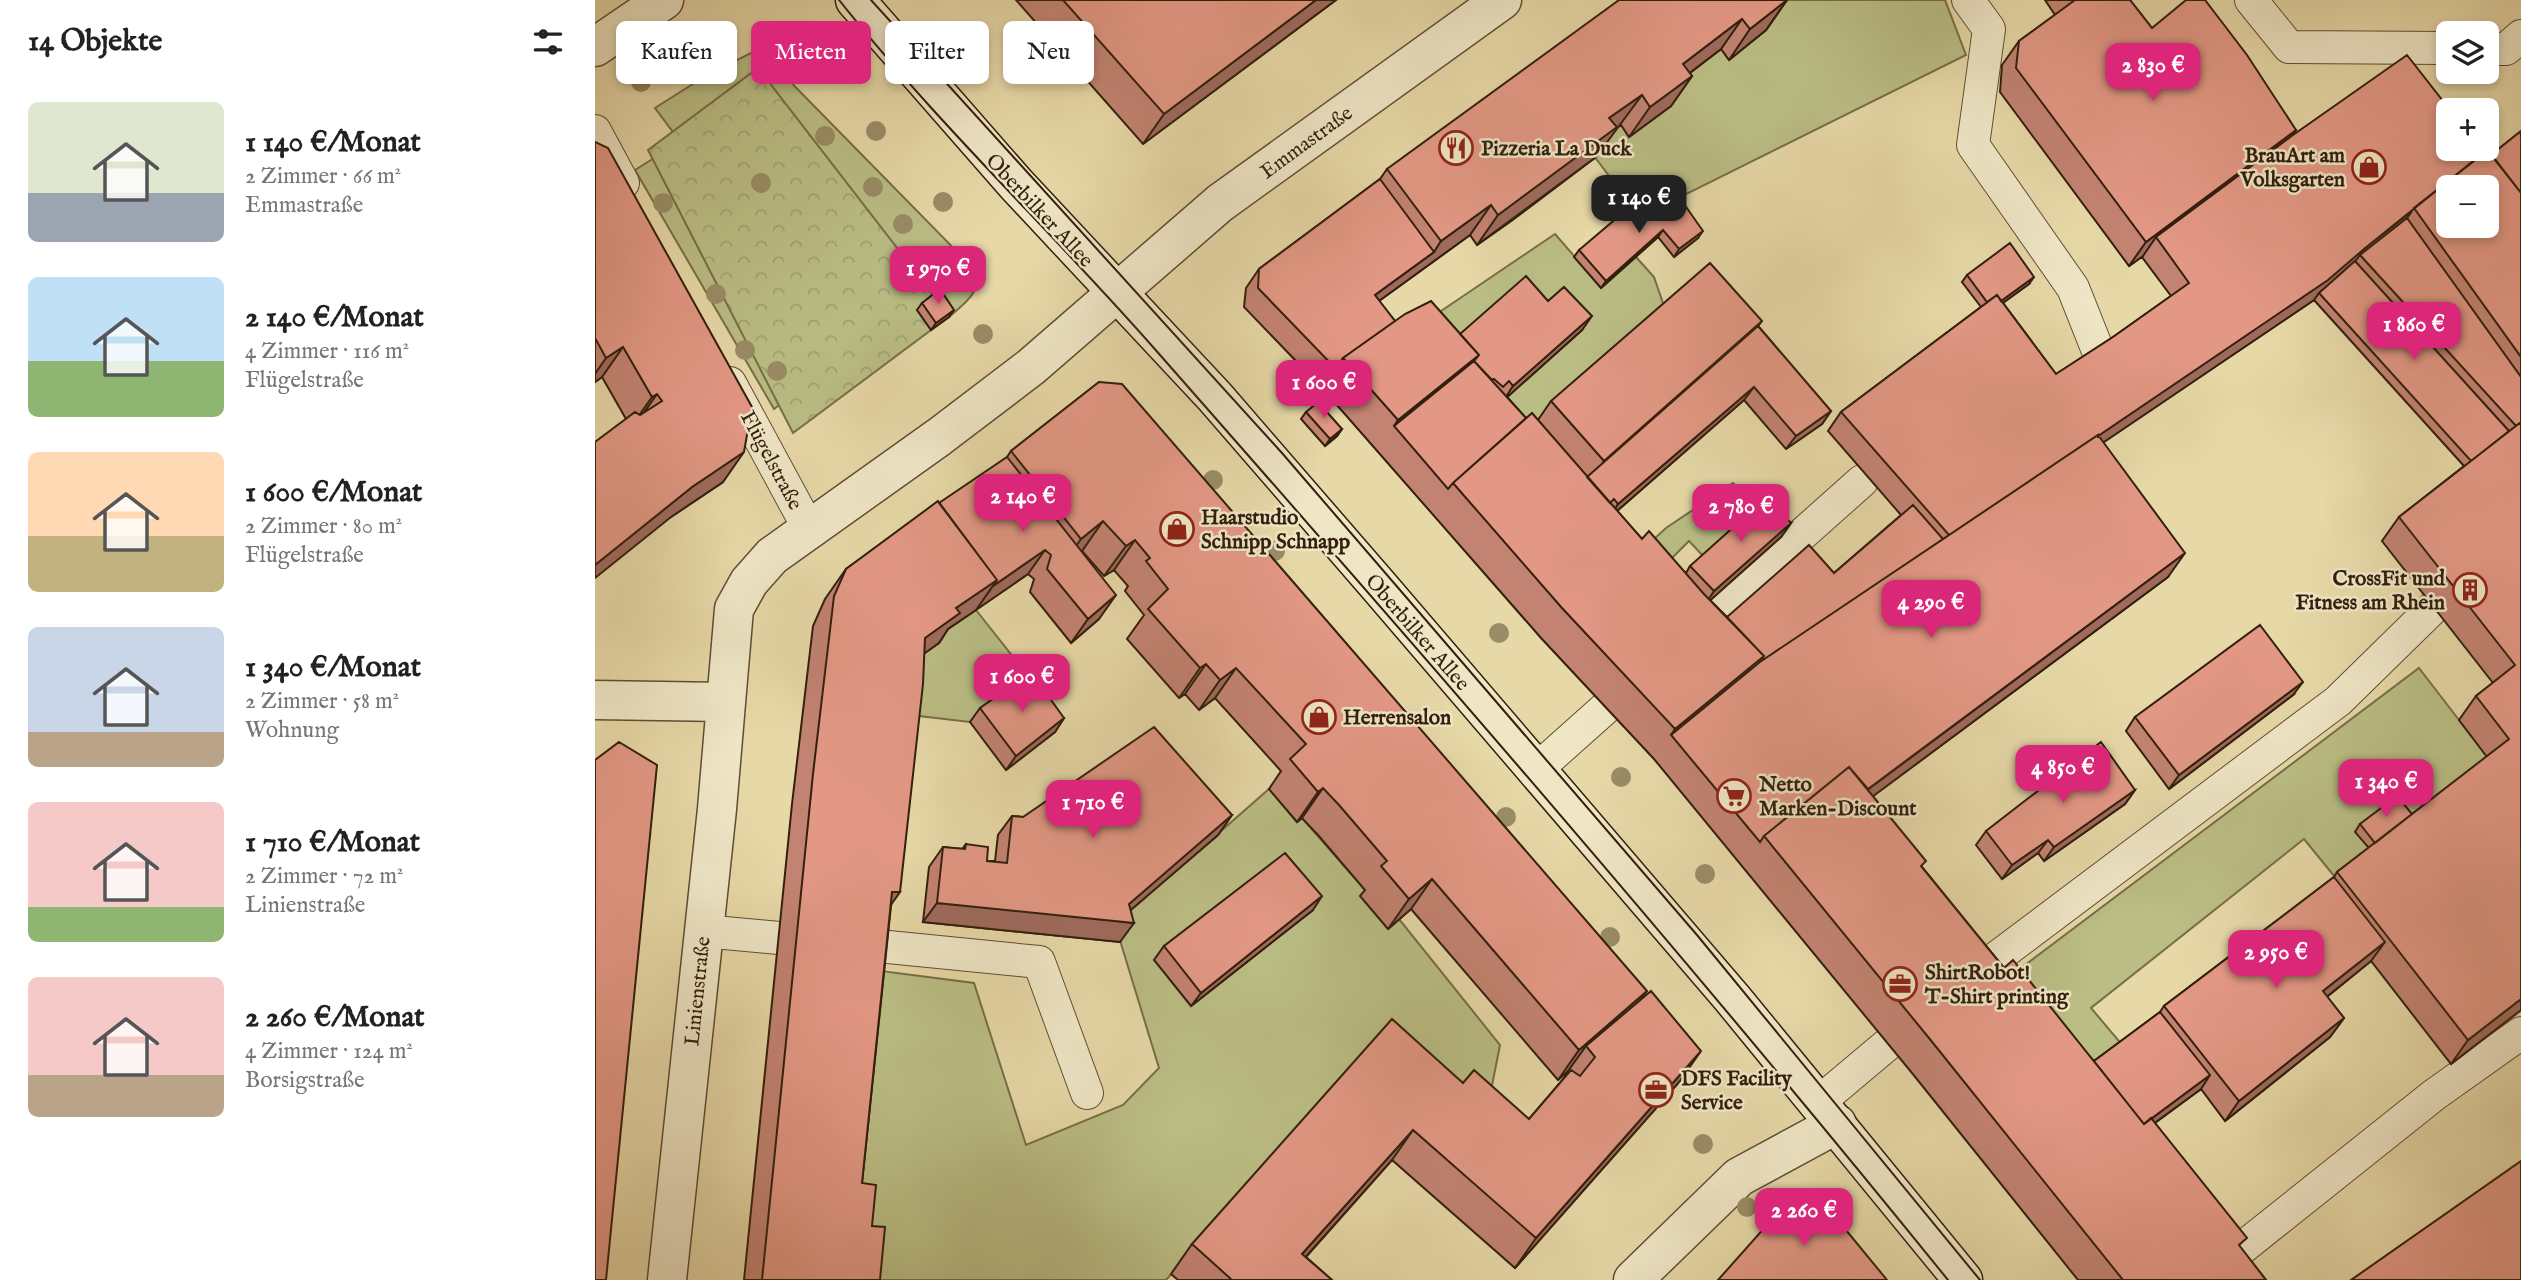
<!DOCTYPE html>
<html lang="de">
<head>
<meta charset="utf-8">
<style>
  body { margin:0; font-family:"IM FELL English",serif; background:#f6f6f6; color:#222; height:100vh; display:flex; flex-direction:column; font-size:26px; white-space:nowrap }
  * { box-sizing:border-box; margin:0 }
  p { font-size:23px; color:#767676 }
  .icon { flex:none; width:38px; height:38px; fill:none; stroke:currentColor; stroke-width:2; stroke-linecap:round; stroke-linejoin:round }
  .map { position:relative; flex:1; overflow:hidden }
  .side { display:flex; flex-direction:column; background:#fff; width:595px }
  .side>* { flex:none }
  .hud { position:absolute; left:21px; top:21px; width:665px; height:63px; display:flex; gap:14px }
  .buttons { position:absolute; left:1841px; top:21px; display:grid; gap:14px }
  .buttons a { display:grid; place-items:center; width:63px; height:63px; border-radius:10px; background:#fff; box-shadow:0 4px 10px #0003; font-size:35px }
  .price { position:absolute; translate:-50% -60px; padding:0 16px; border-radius:14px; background:#db2777; color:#fff; font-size:23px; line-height:46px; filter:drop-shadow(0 2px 4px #0008) }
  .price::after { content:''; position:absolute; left:50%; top:42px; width:21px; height:16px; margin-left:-10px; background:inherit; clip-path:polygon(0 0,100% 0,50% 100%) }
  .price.on { background:#222; color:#fff }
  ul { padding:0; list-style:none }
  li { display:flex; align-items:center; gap:21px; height:175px; padding:0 28px }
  li span { display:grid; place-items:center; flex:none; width:196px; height:140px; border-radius:10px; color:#555 }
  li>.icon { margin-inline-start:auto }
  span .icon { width:84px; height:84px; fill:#fffc; stroke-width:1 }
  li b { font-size:30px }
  h2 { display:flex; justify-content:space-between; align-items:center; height:84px; padding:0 28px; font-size:30px }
  .pill { padding:0 24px; border-radius:10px; background:#fff; box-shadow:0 4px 10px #0003; font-size:24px; line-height:63px }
  .pill.on { background:#db2777; color:#fff }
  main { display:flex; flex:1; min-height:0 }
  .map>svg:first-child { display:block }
  .grass { fill:#babd84; stroke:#766e48; stroke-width:2 }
  .park { fill:url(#park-crowns); stroke:#766e48; stroke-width:2 }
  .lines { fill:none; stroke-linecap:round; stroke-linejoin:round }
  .service-casing { stroke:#5f4d34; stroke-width:34 }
  .minor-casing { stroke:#5f4d34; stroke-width:41 }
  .secondary-casing { stroke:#321f0d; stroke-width:41 }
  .service { stroke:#efe6c6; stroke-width:32 }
  .minor { stroke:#efe6c6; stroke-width:38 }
  .secondary { stroke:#efe6c6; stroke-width:38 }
  .tram { stroke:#321f0d; stroke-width:2 }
  .tree { fill:#9a8c66 }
  .wall { fill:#c38372; stroke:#321f0d; stroke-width:2; fill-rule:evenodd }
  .shaded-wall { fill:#9f6a5d; stroke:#321f0d; stroke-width:2 }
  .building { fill:#e39885; stroke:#321f0d; stroke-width:2; fill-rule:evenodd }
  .labels { text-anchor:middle; stroke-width:5; stroke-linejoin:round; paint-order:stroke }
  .street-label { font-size:21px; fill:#321f0d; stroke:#efe6c6 }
  .poi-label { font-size:21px; font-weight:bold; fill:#321f0d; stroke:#efe6c6; text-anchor:start }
</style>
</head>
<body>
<main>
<section class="side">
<h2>14 Objekte<svg class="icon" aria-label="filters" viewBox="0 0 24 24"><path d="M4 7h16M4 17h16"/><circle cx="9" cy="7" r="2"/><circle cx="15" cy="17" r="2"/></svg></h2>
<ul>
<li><span style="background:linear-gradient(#dfe7d0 65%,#9aa5b1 0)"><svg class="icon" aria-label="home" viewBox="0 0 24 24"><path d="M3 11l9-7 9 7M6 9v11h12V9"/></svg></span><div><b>1 140 €/Monat</b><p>2 Zimmer · 66 m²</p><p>Emmastraße</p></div></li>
<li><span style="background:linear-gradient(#bfe0f5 60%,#8fb573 0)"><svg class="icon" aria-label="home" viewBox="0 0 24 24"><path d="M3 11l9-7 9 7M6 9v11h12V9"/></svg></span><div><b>2 140 €/Monat</b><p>4 Zimmer · 116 m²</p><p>Flügelstraße</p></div></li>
<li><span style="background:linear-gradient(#ffd9b3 60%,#c2b280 0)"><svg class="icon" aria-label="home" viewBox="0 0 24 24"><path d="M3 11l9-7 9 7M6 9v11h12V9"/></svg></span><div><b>1 600 €/Monat</b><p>2 Zimmer · 80 m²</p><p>Flügelstraße</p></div></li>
<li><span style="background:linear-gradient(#c9d6e8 75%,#b9a48a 0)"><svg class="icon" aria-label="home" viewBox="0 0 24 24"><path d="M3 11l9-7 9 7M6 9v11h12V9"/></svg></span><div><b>1 340 €/Monat</b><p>2 Zimmer · 58 m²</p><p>Wohnung</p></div></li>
<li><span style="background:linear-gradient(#f6c9c9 75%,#8fb573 0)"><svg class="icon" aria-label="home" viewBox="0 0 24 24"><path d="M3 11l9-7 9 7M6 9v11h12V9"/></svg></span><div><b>1 710 €/Monat</b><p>2 Zimmer · 72 m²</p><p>Linienstraße</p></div></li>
<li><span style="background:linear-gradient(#f6c9c9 70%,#b9a48a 0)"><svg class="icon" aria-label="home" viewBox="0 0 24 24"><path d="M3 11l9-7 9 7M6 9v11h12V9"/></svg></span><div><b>2 260 €/Monat</b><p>4 Zimmer · 124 m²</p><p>Borsigstraße</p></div></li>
</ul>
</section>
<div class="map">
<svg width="1926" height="1280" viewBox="0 0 1926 1280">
  <defs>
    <pattern id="park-crowns" width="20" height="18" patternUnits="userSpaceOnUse" patternTransform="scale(1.75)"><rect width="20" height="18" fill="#babd84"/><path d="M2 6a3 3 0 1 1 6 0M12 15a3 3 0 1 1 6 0" fill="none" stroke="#a0a271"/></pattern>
  </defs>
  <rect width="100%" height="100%" fill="#e7d8a7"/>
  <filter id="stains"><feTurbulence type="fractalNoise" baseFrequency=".00286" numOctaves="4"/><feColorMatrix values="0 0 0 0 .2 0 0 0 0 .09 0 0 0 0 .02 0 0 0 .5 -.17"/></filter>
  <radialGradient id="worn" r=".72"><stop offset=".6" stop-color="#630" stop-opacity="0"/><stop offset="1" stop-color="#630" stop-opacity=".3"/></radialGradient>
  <path class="grass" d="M1192 0H1350L1371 55 1077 201 1049 222 993 148 1026 125 1034 137 1067 94 1126 49 1134 59 1171 30Z
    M156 53H165L172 58 379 269C389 291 369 304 354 317L163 69 78 132 60 108 112 75Z
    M59 158 210 385 179 409 40 170Z
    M960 234 1006 287 1041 257 1059 277 1070 309 933 428 853 351 815 332Z
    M1138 483 1163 510 1110 558 1094 541 1060 575 1047 550 1071 528Z
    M381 610 426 667 417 674 426 686 375 722 307 714 309 668 340 638Z
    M1824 668 1897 763 1744 882 1709 839 1496 1008 1529 1047 1475 1086 1397 990Z
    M674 789 702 822 707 818 771 891 766 897 793 928 804 919 905 1045 889 1126H706L571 1280H267L262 1066 271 969 379 983 431 1145 528 1105 564 1068 520 924Z"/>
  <path class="park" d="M163 68 340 297 322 310 336 330 198 433 53 150Z"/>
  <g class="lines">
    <g class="service-casing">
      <path id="service" d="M1373 0 1394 29 1378 145 1478 288 1505 356
        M1656 0 1694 47 1853 48
        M1892 49H1911L1926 36
        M0 131 28 183
        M135 383 214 529
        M1093 636 1267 481
        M941 770 1043 679
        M108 931 184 938
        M273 945 444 962 492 1093
        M1373 979 1743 701 1838 608
        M1224 1102 1293 1044
        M1627 1264 1839 1095 1926 1033"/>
    </g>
    <g class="minor-casing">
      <path id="minor" d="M0 47 69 0
        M0 700 130 702
        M72 1280 122 809 139 609 154 582 177 556 344 437 436 367 625 203 907 0
        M1038 1280 1144 1177 1242 1124"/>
    </g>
    <g class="secondary-casing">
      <path id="secondary" d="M260 0 421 184 620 397 782 584 1137 998 1368 1280"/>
    </g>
    <use href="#service" class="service"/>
    <use href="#minor" class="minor"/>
    <use href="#secondary" class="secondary"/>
    <path class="tram" d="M244 0C341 122 455 230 558 347 828 654 1096 962 1353 1280
      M276 0 687 453 1102 935 1385 1280"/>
  </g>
  <g class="tree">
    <circle cx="205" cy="57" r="10"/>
    <circle cx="46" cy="82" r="10"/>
    <circle cx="281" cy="131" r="10"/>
    <circle cx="230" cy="136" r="10"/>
    <circle cx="166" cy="183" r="10"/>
    <circle cx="278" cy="187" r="10"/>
    <circle cx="348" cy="202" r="10"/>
    <circle cx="68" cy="203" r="10"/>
    <circle cx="308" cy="224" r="10"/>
    <circle cx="344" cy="268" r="10"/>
    <circle cx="121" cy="294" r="10"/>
    <circle cx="388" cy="334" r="10"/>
    <circle cx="150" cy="350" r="10"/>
    <circle cx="182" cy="371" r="10"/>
    <circle cx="618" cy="480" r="10"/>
    <circle cx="680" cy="551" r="10"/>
    <circle cx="904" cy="633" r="10"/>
    <circle cx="1026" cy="777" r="10"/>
    <circle cx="911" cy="817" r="10"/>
    <circle cx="1110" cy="874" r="10"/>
    <circle cx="1015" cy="937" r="10"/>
    <circle cx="1108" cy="1144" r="10"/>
    <circle cx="1152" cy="1207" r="10"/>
  </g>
  <path class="wall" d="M421 0H741L548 144Z
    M1192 0 1171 30 1134 60 1126 49 1095 73 1097 76 1076 106 1034 137 1026 125 1021 128 1001 157 915 222 882 245 875 235 784 301 800 321 865 334 953 301 987 330 912 397 931 418 943 420 956 401 1163 326 1236 411 1227 424 1191 449 1149 400 1022 511 1047 539 1091 573 1095 566 1196 523 1186 537 1115 600 1132 617 1239 573 1306 515 1233 431 1246 412 1386 307 1367 282 1372 275 1434 284 1408 303 1461 374 1518 337 1576 296 1547 257 1548 256 1534 266 1405 92 1407 65 1424 41 1460 15 1450 0H1535L1557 28 1701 130 1698 135 1896 155 1926 131V1010L1856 1064 1776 961 1732 997 1749 1018 1735 1037 1630 1121 1606 1089 1560 1123 1645 1247 1671 1280H1483L1317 1073 1059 759 946 638 727 388 649 307 651 288 664 269 785 179 792 169ZM1719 300 1869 466 1804 517 1787 541 1898 683 1881 696 1864 720 1892 757 1817 814 1765 824 1760 832 1774 848 1742 872 1739 877 1569 1006 1565 1012 1499 1061 1409 968 1327 867 1278 796 1573 577 1508 442Z
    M0 142 128 482 76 517 31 419 7 377 0 382Z
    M1054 215 1103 238 1079 257 1063 237 1006 288 979 257 984 250Z
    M327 303 354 317 336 330 322 310Z
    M504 382 1046 999 1085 1081 920 1268 797 1160 711 1257 737 1280H583L576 1274 597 1244 868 1083 934 1119 970 1077V1076L973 1071 963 1080 816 909 793 929 765 896 770 890 723 835 707 818 702 822 674 789 686 771 620 698 604 710 590 694 584 698 532 639 549 615 530 591 533 586 519 570 509 576 487 551 504 619 476 643 435 592 439 579 433 574 353 629 344 643 329 653 296 906 267 1183 277 1226 285 1280H149L197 804 218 626 230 599 251 569 412 457 416 451Z
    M711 412 747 429 742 436 730 446 706 419Z
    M1698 695 1574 789 1531 731 1540 717Z
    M385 708 469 718 460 732 411 770 375 722Z
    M1540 790 1530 804 1449 861 1443 853 1407 879 1381 845 1391 831Z
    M637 815 623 835 535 910 525 942 328 922 334 867 348 847 367 849 371 844 392 861H400L403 835 417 816 428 817Z
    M718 910 596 1006 559 960 569 946Z"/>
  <path class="shaded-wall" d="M721 0H741L548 144 569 114Z
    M1192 0 1171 30 1134 60 1155 29Z
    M1147 19 1126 49 1067 94 1088 64Z
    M1097 76 1076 106 1034 137 1055 107Z
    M1047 95 1001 157 882 245 903 215 1014 118Z
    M1701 130 1684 154 1561 237 1548 256 1534 266 1551 242Z
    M896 205 875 235 766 314 780 295 839 252 846 241Z
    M1817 211 1804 230 1765 255 1755 268 1724 293 1719 300 1076 735 1080 729 1169 656 1158 672 1769 249Z
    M1068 230 1063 237 1006 288 1011 281Z
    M1108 231 1103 238 1079 257 1084 249Z
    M1439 277 1434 284 1391 315 1396 308Z
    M359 310 354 317 336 330 341 323Z
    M997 316 987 330 909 400 918 386Z
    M1167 321 1153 340 996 480 1009 461Z
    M28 347 7 377 0 382V374L11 358Z
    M884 355 863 385 799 426 803 420Z
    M1159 387 1149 400 1014 518 1023 504Z
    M62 394 41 424 36 427 57 397Z
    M1236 411 1227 424 1191 449 1201 436Z
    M747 429 742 436 730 446 735 439Z
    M149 452 128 482 76 517 0 578V565L97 487Z
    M508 521 487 551 465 569 486 539Z
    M1196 523 1186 537 1110 605 1119 591Z
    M540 540 519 570 509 576 531 546Z
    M450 550 433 574 381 610 398 586Z
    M1590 553 1573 577 1250 817 1267 794Z
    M402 580 381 610 353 629 344 643 309 668 330 638 361 608Z
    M521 595 504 619 476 643 493 619Z
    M611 664 590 694 584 698 605 668Z
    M641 668 620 698 604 710 625 680Z
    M1708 682 1698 695 1574 789 1584 775Z
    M469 718 460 732 411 770 421 756Z
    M728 788 707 818 702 822 723 792Z
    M1540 790 1530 804 1449 861 1459 847Z
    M637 815 623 835 523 921 539 923 525 942 328 922 342 903 534 904Z
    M1453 840 1443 853 1407 879 1417 865Z
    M837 879 816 909 793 929 814 899Z
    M297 892H305L284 922Z
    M727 896 718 910 596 1006 606 993Z
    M1790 942 1776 961 1714 1011 1728 991Z
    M1052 991 1031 1021 991 1046 973 1071 963 1080 984 1050Z
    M1926 999V1010L1856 1064 1873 1040Z
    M1749 1018 1735 1037 1630 1121 1644 1101Z
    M1106 1051 1085 1081 920 1268 941 1238Z
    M1615 1075 1606 1089 1524 1149 1533 1136Z
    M818 1130 797 1160 690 1280 707 1254Z"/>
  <path class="building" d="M468 0H721L569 114Z
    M1024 0H1192L1155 29 1147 19 1088 64 1097 76 1055 107 1047 95 1014 118 1022 127 903 215 896 205 846 241 792 169Z
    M1480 0H1535L1557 28 1591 0H1610L1652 55 1701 130 1551 242 1421 68 1424 41Z
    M1812 55 1855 110H1853V149H1885L1888 153 1769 249 1733 280 1503 436V435L1354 535 1246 412 1402 295 1461 374 1518 337 1594 283 1561 237 1698 135Z
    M1926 131V193L1896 155Z
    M0 142 13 148 157 407 149 452 97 487 0 565V442L40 412 45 415 67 401 62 394 57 397 28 347 11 358 0 338Z
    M1893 150 1926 193V357L1819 208ZM1853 187H1892V226H1853Z
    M785 179 839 252 780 295 800 321 748 358 741 369 663 288 664 269Z
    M1082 194 1108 231 1084 249 1068 230 1011 281 984 250 1043 200 1054 215Z
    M1812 218 1926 377V422L1921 426 1765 255Z
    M1415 243 1439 277 1406 301 1402 295 1392 302 1372 275Z
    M1760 261 1914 431 1876 461 1724 293Z
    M1115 263 1167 321 1009 461 956 401Z
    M931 276 953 301 969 287 997 316 918 386 914 381 908 387 899 379 897 380 879 361 884 355 865 334Z
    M345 289 359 310 341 323 327 303Z
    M836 301 884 355 803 420 748 358 810 314Z
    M1163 326 1236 411 1201 436 1159 387 1023 504 1019 499 1015 503 992 477Z
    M879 361 931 418 858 483 853 489 799 426Z
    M504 382 527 384 1052 991 984 1050 837 879 814 899 786 866 792 861 744 805 728 788 723 792 695 759 711 744 641 668 625 680 611 664 605 668 553 609 573 589 551 561 555 558 540 540 531 546 508 521 486 539 416 451Z
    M723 402 747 429 735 439 711 412Z
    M937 413 1047 539 1054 531 1108 593 1169 656 1080 729 967 608 858 483Z
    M1926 422V999L1873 1040 1742 872 1914 739 1881 696 1920 665 1804 517Z
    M1503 435 1590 553 1273 789 1254 767 1169 836 1165 842 1076 735 1165 662Z
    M412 457 521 595 493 619 452 569 456 555 450 550 398 586 402 580 344 503Z
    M1172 497 1196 523 1119 591 1095 566Z
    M343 501 402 580 361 608 365 613 330 638 328 684 305 892H297L267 1183 281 1185 277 1226 290 1227 285 1280H167L218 774 239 596 251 569Z
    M1318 505 1348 539 1165 662 1169 656 1132 617 1214 545 1239 573Z
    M1665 625 1708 682 1584 775 1540 717Z
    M436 672 469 718 421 756 385 708Z
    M559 727 637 815 534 904 539 923 342 903 348 847 370 849 371 844 393 847 392 861 412 863 417 816 428 817Z
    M24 742 62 765 11 1280H0V760Z
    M1506 742 1540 790 1459 847 1453 840 1417 865 1391 831Z
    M1254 767 1331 861 1326 866 1409 968 1418 960 1545 1119 1549 1124 1556 1118 1652 1238 1644 1245 1671 1280H1528L1338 1043 1169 836Z
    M1802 796 1817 814 1780 843 1765 824Z
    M690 853 727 896 606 993 569 946Z
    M1739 877 1790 942 1728 991 1749 1018 1644 1101 1569 1006Z
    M1056 991 1106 1051 941 1238 818 1130 707 1254 737 1280H637L597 1244 797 1019 868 1083 879 1070 934 1119 976 1070 985 1076 1000 1057 991 1046Z
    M1565 1012 1615 1075 1549 1124 1499 1061Z
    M1926 1161V1280H1756Z
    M1208 1194 1221 1197 1228 1202 1292 1280H1123L1196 1198Z"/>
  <defs>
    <g id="restaurant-ring" transform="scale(1.75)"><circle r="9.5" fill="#efe6c6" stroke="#8f2418" stroke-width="1.5"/><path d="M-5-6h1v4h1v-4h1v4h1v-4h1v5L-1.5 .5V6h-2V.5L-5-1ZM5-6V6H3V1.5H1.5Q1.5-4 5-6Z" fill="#8f2418"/></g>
    <g id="shop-ring" transform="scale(1.75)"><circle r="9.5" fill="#efe6c6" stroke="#8f2418" stroke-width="1.5"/><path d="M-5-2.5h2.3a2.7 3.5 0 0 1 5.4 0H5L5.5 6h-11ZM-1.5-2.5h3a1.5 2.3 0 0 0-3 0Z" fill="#8f2418"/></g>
    <g id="building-ring" transform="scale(1.75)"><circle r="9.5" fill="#efe6c6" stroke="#8f2418" stroke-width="1.5"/><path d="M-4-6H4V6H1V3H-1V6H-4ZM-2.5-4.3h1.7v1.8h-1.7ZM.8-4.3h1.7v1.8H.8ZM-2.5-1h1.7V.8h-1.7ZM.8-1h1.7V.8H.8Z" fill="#8f2418"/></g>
    <g id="supermarket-ring" transform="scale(1.75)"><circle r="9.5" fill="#efe6c6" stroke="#8f2418" stroke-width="1.5"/><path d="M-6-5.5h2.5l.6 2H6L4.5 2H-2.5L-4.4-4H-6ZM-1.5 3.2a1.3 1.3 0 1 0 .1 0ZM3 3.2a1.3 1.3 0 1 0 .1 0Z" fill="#8f2418"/></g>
    <g id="office-ring" transform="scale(1.75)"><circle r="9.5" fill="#efe6c6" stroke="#8f2418" stroke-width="1.5"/><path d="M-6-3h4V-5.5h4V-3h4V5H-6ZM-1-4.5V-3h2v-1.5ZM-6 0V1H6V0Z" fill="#8f2418"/></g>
  </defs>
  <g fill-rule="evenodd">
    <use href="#restaurant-ring" x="861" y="148"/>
    <use href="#shop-ring" x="1774" y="167"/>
    <use href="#shop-ring" x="582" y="529"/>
    <use href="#building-ring" x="1875" y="590"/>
    <use href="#shop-ring" x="724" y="717"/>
    <use href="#supermarket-ring" x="1139" y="796"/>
    <use href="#office-ring" x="1305" y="984"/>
    <use href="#office-ring" x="1061" y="1090"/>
  </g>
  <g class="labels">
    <g class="street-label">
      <text transform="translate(711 142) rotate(-36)" y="7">Emmastraße</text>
      <text transform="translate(445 210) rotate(47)" y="7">Oberbilker Allee</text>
      <text transform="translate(177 460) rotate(62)" y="7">Flügelstraße</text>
      <text transform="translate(823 632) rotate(49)" y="7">Oberbilker Allee</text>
      <text transform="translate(102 991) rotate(-84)" y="7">Linienstraße</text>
    </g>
    <g class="poi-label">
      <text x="886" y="155">Pizzeria La Duck</text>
      <text x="1750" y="162" text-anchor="end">BrauArt am<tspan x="1750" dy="24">Volksgarten</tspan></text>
      <text x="606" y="524">Haarstudio<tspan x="606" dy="24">Schnipp Schnapp</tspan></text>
      <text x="1850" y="585" text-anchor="end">CrossFit und<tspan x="1850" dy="24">Fitness am Rhein</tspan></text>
      <text x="748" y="724">Herrensalon</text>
      <text x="1164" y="791">Netto<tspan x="1164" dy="24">Marken-Discount</tspan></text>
      <text x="1330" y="979">ShirtRobot!<tspan x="1330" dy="24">T-Shirt printing</tspan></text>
      <text x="1086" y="1085">DFS Facility<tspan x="1086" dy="24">Service</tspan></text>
    </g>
  </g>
  <rect width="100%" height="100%" filter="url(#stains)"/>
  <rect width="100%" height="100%" fill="url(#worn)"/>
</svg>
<div class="buttons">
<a><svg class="icon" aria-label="layers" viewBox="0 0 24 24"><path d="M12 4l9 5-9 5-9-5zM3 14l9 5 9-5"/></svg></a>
<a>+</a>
<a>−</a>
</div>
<b class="price" style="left:1558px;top:103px">2 830 €</b>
<b class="price on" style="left:1044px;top:235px">1 140 €</b>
<b class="price" style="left:343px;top:306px">1 970 €</b>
<b class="price" style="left:1819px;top:362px">1 860 €</b>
<b class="price" style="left:729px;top:420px">1 600 €</b>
<b class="price" style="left:428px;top:534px">2 140 €</b>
<b class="price" style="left:1146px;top:544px">2 780 €</b>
<b class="price" style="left:1336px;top:640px">4 290 €</b>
<b class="price" style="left:427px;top:714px">1 600 €</b>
<b class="price" style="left:1468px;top:805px">4 850 €</b>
<b class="price" style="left:1791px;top:819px">1 340 €</b>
<b class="price" style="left:498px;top:840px">1 710 €</b>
<b class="price" style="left:1681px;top:990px">2 950 €</b>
<b class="price" style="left:1209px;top:1248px">2 260 €</b>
<div class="hud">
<a class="pill">Kaufen</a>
<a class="pill on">Mieten</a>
<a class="pill">Filter</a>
<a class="pill">Neu</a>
</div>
</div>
</main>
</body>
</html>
